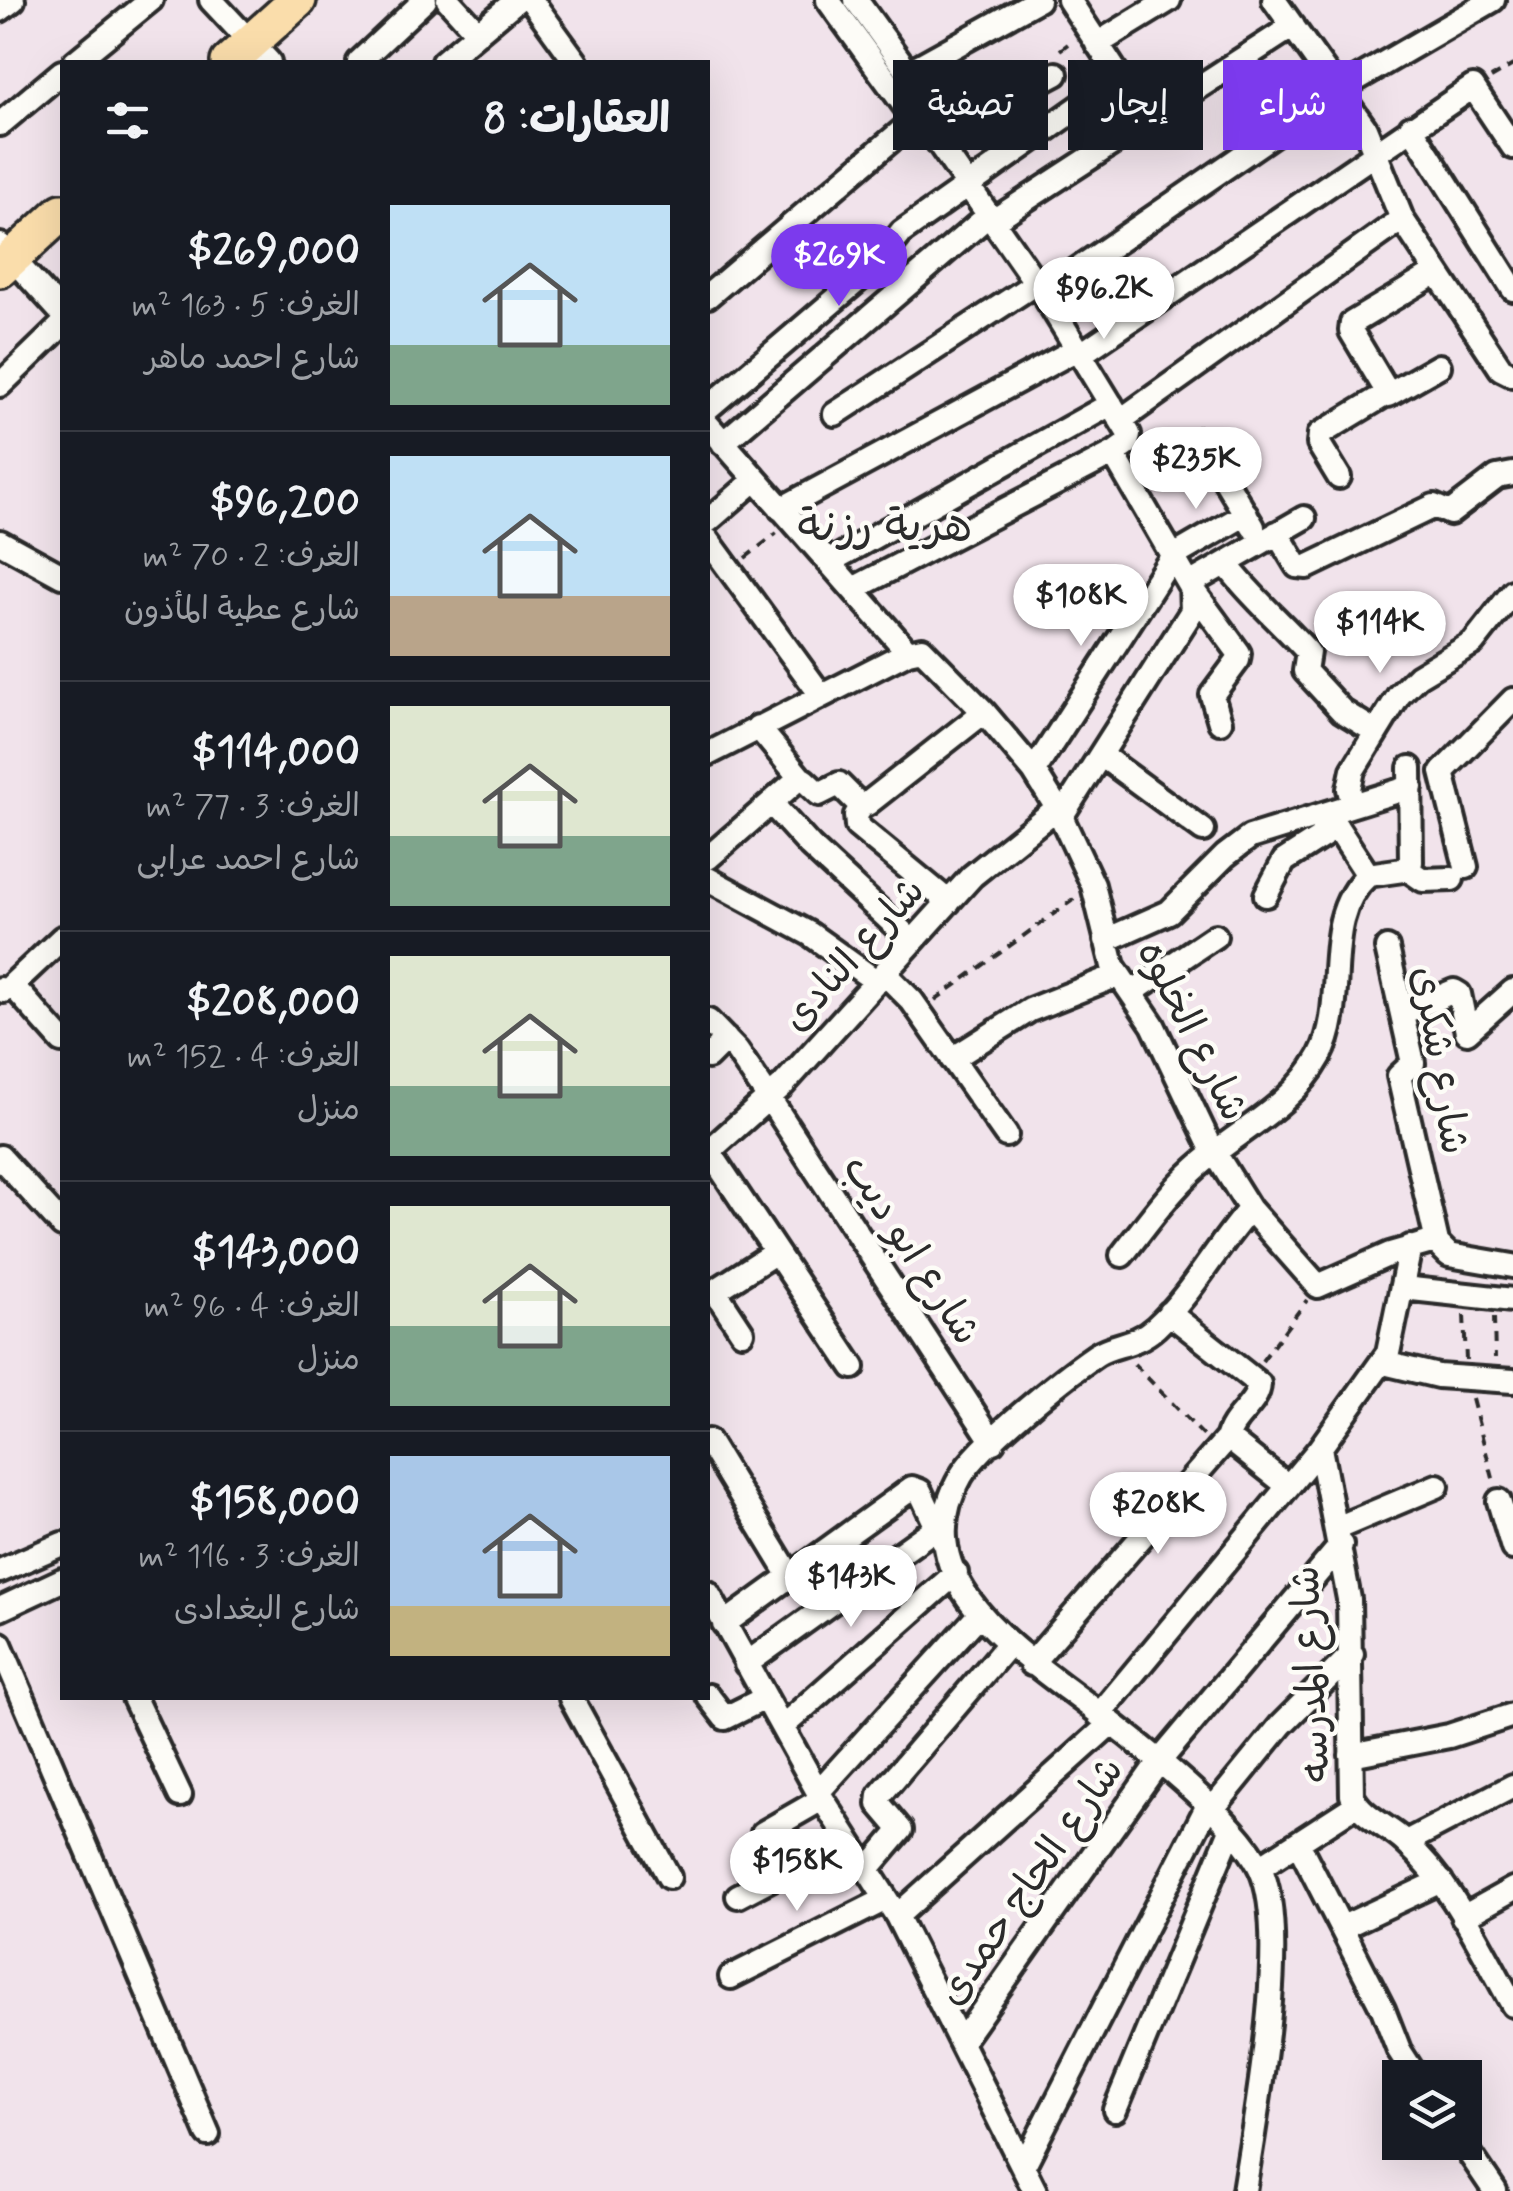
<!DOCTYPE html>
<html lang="ar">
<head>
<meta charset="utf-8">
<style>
  body { margin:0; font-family:Mynerve,"Playpen Sans Arabic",sans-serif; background:#20242c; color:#f1f3f6; direction:rtl; height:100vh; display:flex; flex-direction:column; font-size:38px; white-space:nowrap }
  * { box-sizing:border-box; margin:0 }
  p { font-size:32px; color:#9ea1a6 }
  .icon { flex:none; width:55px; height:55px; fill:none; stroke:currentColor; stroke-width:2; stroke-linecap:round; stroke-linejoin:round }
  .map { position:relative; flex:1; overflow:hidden; direction:ltr }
  .side { position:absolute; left:60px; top:60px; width:650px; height:1640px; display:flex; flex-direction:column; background:#171b24; border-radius:0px; box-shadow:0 10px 40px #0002; direction:rtl }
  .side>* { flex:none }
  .guide { position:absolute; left:740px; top:60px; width:622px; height:90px; direction:rtl; display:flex; gap:20px }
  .tools { position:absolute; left:1382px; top:2060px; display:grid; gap:20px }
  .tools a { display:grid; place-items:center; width:100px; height:100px; border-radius:0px; background:#171b24; box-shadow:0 10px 40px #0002; font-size:50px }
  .price { position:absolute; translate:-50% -85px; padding:0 22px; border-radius:35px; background:#fff; color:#222; font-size:32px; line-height:65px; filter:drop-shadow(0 2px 5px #0008) }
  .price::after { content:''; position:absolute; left:50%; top:60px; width:30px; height:22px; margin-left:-15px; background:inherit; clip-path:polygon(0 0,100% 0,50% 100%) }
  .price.current { background:#7c3aed; color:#fff }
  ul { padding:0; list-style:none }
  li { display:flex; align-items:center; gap:30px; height:250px; padding:0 40px }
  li+li { border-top:2px solid #363941 }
  li span { display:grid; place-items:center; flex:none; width:280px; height:200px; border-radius:0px; color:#555 }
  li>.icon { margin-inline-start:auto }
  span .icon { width:120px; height:120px; fill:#fffc; stroke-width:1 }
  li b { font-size:42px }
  h2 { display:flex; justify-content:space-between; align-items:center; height:120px; padding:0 40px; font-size:42px }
  .tag { padding:0 35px; border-radius:0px; background:#171b24; box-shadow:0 10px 40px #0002; font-size:35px; line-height:90px }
  .tag.current { background:#7c3aed; color:#fff }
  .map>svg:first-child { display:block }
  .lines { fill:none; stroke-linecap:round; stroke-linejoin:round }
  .minor-casing { stroke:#2b2b2b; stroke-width:30 }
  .primary-casing { stroke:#2b2b2b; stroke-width:42 }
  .path { stroke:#2b2b2b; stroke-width:4; stroke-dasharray:10 8; stroke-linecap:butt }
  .minor { stroke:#fdfcf7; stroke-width:22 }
  .primary { stroke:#faddab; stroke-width:35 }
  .labels { text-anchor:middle; stroke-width:9; stroke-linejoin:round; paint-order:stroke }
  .street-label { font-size:40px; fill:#2b2b2b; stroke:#fdfcf7 }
  .quarter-label { font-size:45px; fill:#2b2b2b; stroke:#fdfcf7 }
</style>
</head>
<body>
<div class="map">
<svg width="1513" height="2191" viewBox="0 0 1513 2191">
  <rect width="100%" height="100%" fill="#f1e3eb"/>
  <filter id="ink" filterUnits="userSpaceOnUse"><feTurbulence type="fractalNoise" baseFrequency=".01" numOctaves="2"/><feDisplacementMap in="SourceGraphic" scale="20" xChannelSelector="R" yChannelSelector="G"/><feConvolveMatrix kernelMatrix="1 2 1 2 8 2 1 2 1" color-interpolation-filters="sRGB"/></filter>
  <g filter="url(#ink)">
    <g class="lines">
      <g class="minor-casing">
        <path id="minor" d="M211 0 269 62
          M448 0 478 33
          M531 0 576 62
          M828 0 915 120 935 138 1043 293 1129 434 1127 444 1116 452 1117 460 1190 586 1239 653 1238 660 1212 695 1220 722
          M856 0 908 72 934 120
          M1069 0 1148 121
          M1274 0 1365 128 1402 219 1501 369 1513 375
          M0 10 13 0
          M1097 44 1169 0
          M75 62 151 0
          M359 62 425 0
          M443 62 517 0
          M908 72 1038 0
          M0 124 62 72
          M1411 127 1513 289
          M935 138 1056 74
          M993 221 1293 26
          M0 245 62 313
          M1043 293 1338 90 1493 0
          M708 296 930 107
          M1081 354 1473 87 1513 147
          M0 385 62 325
          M1388 395 1439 366
          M708 408 877 264 902 232 1120 78
          M835 414 1036 283
          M1121 420 1402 219
          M708 425 908 652
          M1201 440 1253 527
          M723 443 989 215
          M1339 477 1319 444 1320 434 1388 393 1351 331 1352 323 1437 272
          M781 509 1077 349
          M708 521 755 480
          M1277 533 1297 566 1307 567 1434 506 1450 513 1497 477 1513 474
          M708 540 821 695
          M0 542 62 576
          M829 562 1111 404
          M1226 564C1251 597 1280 621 1308 652L1305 671 1342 711 1376 732
          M853 589 1116 452
          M758 727 801 779
          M708 754 908 652 922 649 984 712 1034 771 1057 808 1093 885 1113 966 1153 1025 1210 1145 1250 1209
          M1101 755 1203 830
          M1034 771 1172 557 1246 514
          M771 803 810 846 912 941
          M863 805 856 815 857 826 949 902
          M1353 805 1349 789 1353 770 1399 695 1418 676 1473 643 1513 592
          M1329 815 1368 875
          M1061 817 1192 611 1191 583 1304 518
          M708 858 796 781 804 780 819 794 839 784 858 803 867 804 984 712
          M1466 867 1442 772 1513 700
          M1407 869 1423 880 1452 879
          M708 879 810 934 877 982
          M1266 895 1284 861 1337 827
          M1106 940 1169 912 1225 856 1250 837 1411 787
          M1387 948 1413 1063 1399 1076 1437 1242
          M885 974 912 1001 1006 1135
          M12 985 62 938
          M0 989 4 991 13 986 62 1041
          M1132 992 1215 936
          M1402 1013 1454 991 1459 994 1467 1032 1513 991
          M708 1021 737 1051 769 1098 993 1442
          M708 1057 726 1039
          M952 1059 1030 1010 1118 975
          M709 1151 853 1367
          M708 1152 783 1085 972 876 1057 808
          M0 1157 62 1225
          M1410 1247 1388 1353 1320 1448 1349 1599 1352 1795C1360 1816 1388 1826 1404 1841 1453 1884 1481 1949 1513 2005
          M1122 1255C1145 1226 1168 1193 1196 1168 1237 1131 1292 1107 1320 1056 1350 1000 1318 920 1368 875L1403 870 1411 862 1410 768
          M1403 1288 1513 1300
          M1169 1313 1259 1384C1258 1405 1231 1417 1227 1440
          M742 1332 715 1291 776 1252
          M1384 1363 1438 1376 1513 1381
          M708 1441 790 1576
          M1499 1501 1513 1548
          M1337 1528 1437 1486
          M0 1571 62 1544
          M708 1593 818 1792 897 1916 1035 2191
          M0 1609 62 1580
          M724 1624 912 1488 920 1491 943 1540
          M0 1644 208 2134
          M746 1664 937 1527
          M1031 1664 1225 1441 1233 1442 1288 1486
          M708 1696 725 1718 765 1698
          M134 1698 180 1795
          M571 1698 669 1877
          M1099 1715 1320 1448
          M782 1727 956 1573
          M1351 1755 1449 1736 1513 1715
          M818 1792 978 1616
          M1211 1811 1281 1725 1352 1654
          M763 1833 822 1799
          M1406 1842 1513 1786
          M1298 1843 1383 2009 1399 2050 1417 2078
          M1260 1867 1356 1805
          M867 1870 901 1830 879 1804 880 1795 1007 1646
          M738 1896 847 1839
          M897 1916 1110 1724
          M1463 1917 1513 1889
          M1343 1927 1441 1881
          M731 1977 886 1899
          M961 2042 1158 1763 1341 1545
          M1115 2110 1231 1830
          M1462 2142 1495 2191
          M1023 2167 1207 1807
          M1244 2191C1255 2119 1291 1931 1260 1868 1234 1814 1118 1727 1067 1689 1003 1641 906 1570 961 1476 979 1445 1064 1377 1096 1355 1114 1343 1134 1347 1156 1327 1193 1293 1217 1245 1250 1209L1318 1286 1390 1254 1435 1241 1449 1255 1513 1266"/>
      </g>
      <g class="primary-casing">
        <path id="primary" d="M229 62 298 0
          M0 269 62 212"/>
      </g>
      <path class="path" d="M1060 50 1072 41
        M1491 78 1513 65
        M745 558 777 533
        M935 1000 1077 897
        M1464 1315 1466 1360
        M1494 1317 1495 1358
        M1262 1361 1307 1300
        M1134 1364 1204 1436
        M1472 1399 1494 1482"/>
      <use href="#minor" class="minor"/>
      <use href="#primary" class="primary"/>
    </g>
  </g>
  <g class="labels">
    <g class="street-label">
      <text transform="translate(852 953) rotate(-48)" y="14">شارع النادى</text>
      <text transform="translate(1194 1030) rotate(63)" y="14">شارع الخلوه</text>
      <text transform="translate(1442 1060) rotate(81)" y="14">شارع شكرى</text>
      <text transform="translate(913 1249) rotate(57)" y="14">شارع ابو ديب</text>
      <text transform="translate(1309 1674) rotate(-93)" y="14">شارع المدرسه</text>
      <text transform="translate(1029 1880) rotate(-55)" y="14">شارع الحاج حمدى</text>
    </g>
    <g class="quarter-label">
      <text x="885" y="540">هرية رزنة</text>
    </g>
  </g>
</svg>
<div class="tools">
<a><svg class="icon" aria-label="layers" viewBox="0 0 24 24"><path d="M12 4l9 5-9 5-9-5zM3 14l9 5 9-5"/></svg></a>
</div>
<b class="price current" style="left:839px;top:309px">$269K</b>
<b class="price" style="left:1104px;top:342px">$96.2K</b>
<b class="price" style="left:1196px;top:512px">$235K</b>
<b class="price" style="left:1081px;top:649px">$108K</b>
<b class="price" style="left:1380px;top:676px">$114K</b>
<b class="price" style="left:1158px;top:1557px">$208K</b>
<b class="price" style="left:851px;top:1630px">$143K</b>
<b class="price" style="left:797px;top:1914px">$158K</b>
<div class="guide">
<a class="tag current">شراء</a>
<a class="tag">إيجار</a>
<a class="tag">تصفية</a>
</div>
<section class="side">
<h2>العقارات: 8<svg class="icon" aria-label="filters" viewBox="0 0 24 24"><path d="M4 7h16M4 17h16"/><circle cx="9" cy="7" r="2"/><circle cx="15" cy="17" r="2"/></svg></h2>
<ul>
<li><span style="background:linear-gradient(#bfe0f5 70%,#7fa58c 0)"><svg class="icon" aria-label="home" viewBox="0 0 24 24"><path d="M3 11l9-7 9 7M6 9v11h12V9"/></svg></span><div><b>$269,000</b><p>الغرف: 5 · 163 m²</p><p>شارع احمد ماهر</p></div></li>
<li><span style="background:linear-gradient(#bfe0f5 70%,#b9a48a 0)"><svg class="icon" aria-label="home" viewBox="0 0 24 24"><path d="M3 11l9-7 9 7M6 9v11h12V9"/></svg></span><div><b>$96,200</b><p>الغرف: 2 · 70 m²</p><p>شارع عطية المأذون</p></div></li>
<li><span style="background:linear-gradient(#dfe7d0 65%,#7fa58c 0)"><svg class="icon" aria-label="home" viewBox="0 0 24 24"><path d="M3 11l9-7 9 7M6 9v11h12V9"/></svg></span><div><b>$114,000</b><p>الغرف: 3 · 77 m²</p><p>شارع احمد عرابى</p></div></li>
<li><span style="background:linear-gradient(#dfe7d0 65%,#7fa58c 0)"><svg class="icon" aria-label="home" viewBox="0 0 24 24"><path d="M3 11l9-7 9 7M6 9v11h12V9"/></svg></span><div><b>$208,000</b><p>الغرف: 4 · 152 m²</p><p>منزل</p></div></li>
<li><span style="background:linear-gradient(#dfe7d0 60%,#7fa58c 0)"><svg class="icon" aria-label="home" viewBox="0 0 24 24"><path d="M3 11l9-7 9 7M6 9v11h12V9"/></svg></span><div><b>$143,000</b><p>الغرف: 4 · 96 m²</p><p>منزل</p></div></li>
<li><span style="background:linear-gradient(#a9c7e8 75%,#c2b280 0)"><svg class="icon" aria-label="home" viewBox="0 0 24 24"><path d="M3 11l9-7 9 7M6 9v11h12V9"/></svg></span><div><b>$158,000</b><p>الغرف: 3 · 116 m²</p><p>شارع البغدادى</p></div></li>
</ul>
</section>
</div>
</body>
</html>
